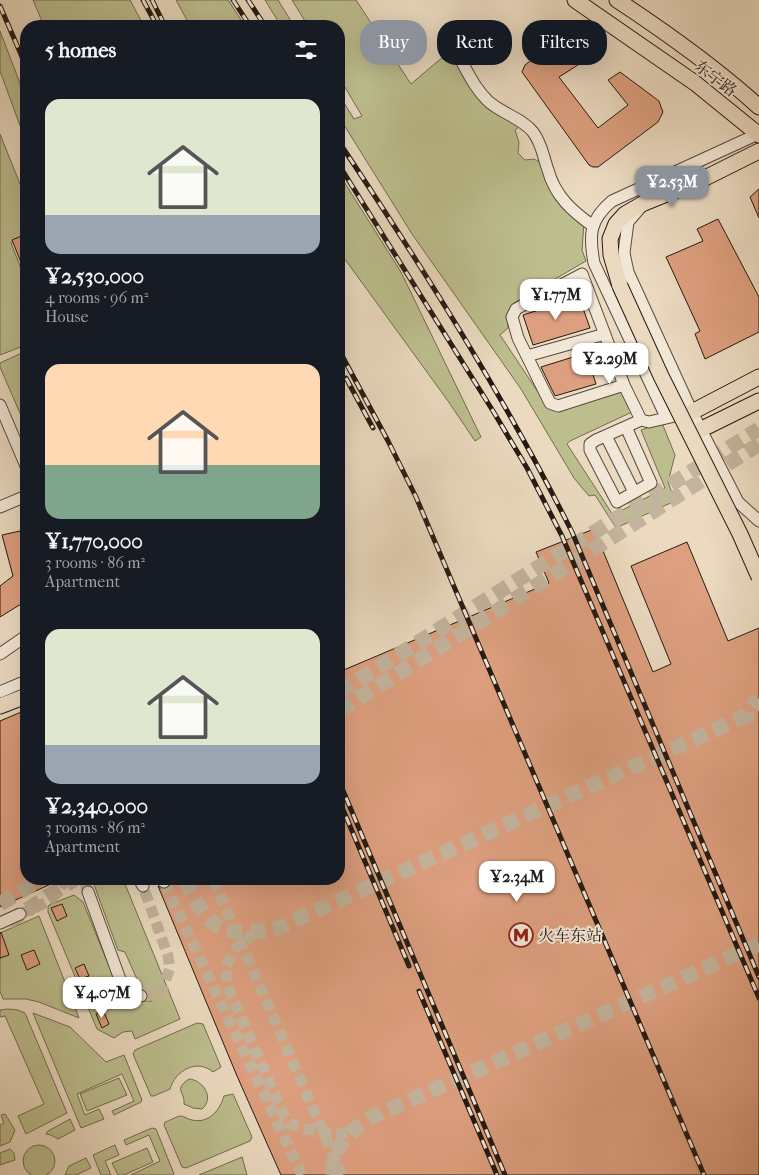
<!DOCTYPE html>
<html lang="en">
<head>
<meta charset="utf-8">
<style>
  body { margin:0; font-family:"IM FELL French Canon","Noto Serif SC",serif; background:#242831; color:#f1f3f6; height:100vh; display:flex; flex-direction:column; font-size:19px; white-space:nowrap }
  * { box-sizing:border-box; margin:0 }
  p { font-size:16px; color:#9ea1a6 }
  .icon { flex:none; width:28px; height:28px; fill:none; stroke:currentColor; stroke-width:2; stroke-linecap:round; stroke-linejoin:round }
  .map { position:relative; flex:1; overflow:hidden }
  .sheet { position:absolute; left:20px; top:20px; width:325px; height:865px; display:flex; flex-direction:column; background:#171b24; border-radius:20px; box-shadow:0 5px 20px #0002 }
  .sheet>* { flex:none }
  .hud { position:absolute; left:360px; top:20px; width:324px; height:45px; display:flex; gap:10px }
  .price { position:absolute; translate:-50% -42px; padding:0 11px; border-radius:10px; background:#fff; color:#222; font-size:16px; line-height:32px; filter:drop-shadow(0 1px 2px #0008) }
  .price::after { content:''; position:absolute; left:50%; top:30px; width:15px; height:11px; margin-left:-8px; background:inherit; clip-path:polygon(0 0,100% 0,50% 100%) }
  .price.active { background:#8c9099; color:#fff }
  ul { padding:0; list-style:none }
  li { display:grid; align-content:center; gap:10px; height:265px; padding:0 25px }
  li span { display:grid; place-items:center; height:155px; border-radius:15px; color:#555 }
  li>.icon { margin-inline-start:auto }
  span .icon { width:90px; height:90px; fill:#fffc; stroke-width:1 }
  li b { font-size:21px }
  h2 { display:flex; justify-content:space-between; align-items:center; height:60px; padding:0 25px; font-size:21px }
  .chip { padding:0 18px; border-radius:20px; background:#171b24; box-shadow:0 5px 20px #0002; font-size:18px; line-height:45px }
  .chip.active { background:#8c9099; color:#fff }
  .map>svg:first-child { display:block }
  .green { fill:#bdbe8e; stroke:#716c50 }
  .building { fill:#dd9f7f; stroke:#251a12 }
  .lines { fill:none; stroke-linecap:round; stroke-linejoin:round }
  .minor-tunnel { stroke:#c3b49d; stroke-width:11; stroke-dasharray:11 5.5; stroke-linecap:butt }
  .major-tunnel { stroke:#c3b49d; stroke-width:15; stroke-dasharray:15 8; stroke-linecap:butt }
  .minor-casing { stroke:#564a3e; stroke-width:13 }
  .major-casing { stroke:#251a12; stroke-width:17 }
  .minor { stroke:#f2e7d6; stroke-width:11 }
  .major { stroke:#ebdac0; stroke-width:15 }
  .rail-casing { stroke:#251a12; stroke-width:5 }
  .rail { stroke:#f2e7d6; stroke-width:3; stroke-dasharray:9; stroke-linecap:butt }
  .major-bridge-casing { stroke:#251a12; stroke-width:17; stroke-linecap:butt }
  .major-bridge { stroke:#ebdac0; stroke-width:15 }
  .labels { text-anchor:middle; stroke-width:4; stroke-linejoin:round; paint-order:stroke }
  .street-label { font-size:16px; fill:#251a12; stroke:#f2e7d6 }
  .poi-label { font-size:16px; fill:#251a12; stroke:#f2e7d6; text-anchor:start }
</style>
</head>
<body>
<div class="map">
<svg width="759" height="1175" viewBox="0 0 759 1175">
  <rect width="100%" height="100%" fill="#ebdac0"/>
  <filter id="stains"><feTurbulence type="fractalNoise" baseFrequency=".004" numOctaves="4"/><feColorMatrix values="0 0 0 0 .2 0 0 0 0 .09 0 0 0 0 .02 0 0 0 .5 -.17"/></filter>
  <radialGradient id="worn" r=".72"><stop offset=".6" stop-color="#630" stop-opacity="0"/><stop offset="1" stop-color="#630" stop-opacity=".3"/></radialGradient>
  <path class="green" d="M33 0H130L144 26H44Z
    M176 0H228L245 26H190Z
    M265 0H278L294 26H281Z
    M292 0H356L411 84 451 50 502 117 519 127 515 130 519 142 518 153 525 160 534 159 542 163C541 188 568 207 584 223L582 250 586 261 514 303 508 314V328L500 335 548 407 621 390 632 412 570 441 567 444 613 515 665 488 641 430 662 423 675 455 668 482 675 501 616 528 595 495 589 496 574 478 521 389 412 234 339 117V95L354 119 362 116 339 77V26H308Z
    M0 31 26 99V142L0 71Z
    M0 134 26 199V237L11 243 26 281V345L0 355Z
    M339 174 401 272 481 437 475 441 448 401 339 251Z
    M26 351V427L0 367V363Z
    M92 879H123L180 1019 135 1039 132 1031 123 1032 114 1038 97 1029 48 912V906L51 904 74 895 83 902 119 991C129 998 139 1002 152 1001L147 992 143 993 125 952 118 950Z
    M39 916 79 1018 39 1002 26 999H3L0 991V933Z
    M8 1009 18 1010 25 1013 67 1113 26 1134 18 1116 44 1104 5 1016 0 1017V1010Z
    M33 1013 70 1027 106 1062 124 1055 142 1100 141 1102 114 1115 112 1111 134 1101 122 1074 77 1094 85 1115 99 1109 104 1119 81 1128Z
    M197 1023 203 1024 221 1067 213 1072C197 1058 175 1071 170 1089L154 1096H151L133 1054 135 1050Z
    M119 1078 127 1095 87 1111 80 1094Z
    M189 1079C203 1080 215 1098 202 1109L193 1108 184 1104C185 1091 173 1090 189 1079Z
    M233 1094 252 1137 250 1141 186 1168 182 1167 164 1125 165 1122C169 1121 177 1116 181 1116 184 1116 189 1120 192 1120 209 1124 220 1110 224 1096Z
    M5 1114 15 1130 10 1142 0 1146V1125L4 1123 1 1115Z
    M70 1119 75 1130 58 1139 51 1135 46 1134 48 1131Z
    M152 1128 156 1129 174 1174 172 1175H131L160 1161 149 1135 126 1145 124 1140Z
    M23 1161a16 16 0 1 1 32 0a16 16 0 1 1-32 0Z
    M115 1145 119 1155 105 1161 111 1175H101L93 1155Z
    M147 1148 153 1162 124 1175H118L112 1163Z
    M10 1149 14 1153 15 1160 0 1165V1153Z
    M242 1157 247 1175H199Z
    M86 1158 91 1168 76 1175H65L69 1166Z"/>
  <path class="building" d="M569 36 589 52V58L559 77 598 128 628 105 608 80 620 72 659 101 661 107 663 112 658 122 598 167H593L589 165 522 72 525 65 562 37Z
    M759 189V218L750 197Z
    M718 219 759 297V332L705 359 695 334 700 331 666 257 703 241 697 229Z
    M26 234V275L12 240Z
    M579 297 590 328 533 345 523 315Z
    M586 353 596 384 555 396 541 367Z
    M594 529 653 672 671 664 631 566 687 542 728 641 759 628V1175H281L237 1076 158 886 162 889H167L171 884V879H339V672L549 583 536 552Z
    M20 531 26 558V601L0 617V586L13 576 2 535Z
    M26 710V879H62L0 907V721Z
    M62 904 67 916 57 921 51 908Z
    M1 932 9 955 0 958V933Z
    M34 950 40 964 27 970 21 955Z
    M84 964 89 976 80 979 75 968Z
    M103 1010 109 1024 102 1028 96 1014Z"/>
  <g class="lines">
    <path class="minor-tunnel" d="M743 717 759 718
      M84 879 88 892
      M213 879 342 1175
      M164 882 302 1175
      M20 914C42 904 55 903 64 879
      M255 933 236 948 226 966 227 985 283 1114 289 1123 301 1128 337 1135 351 1130
      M141 996 152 995 162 990 170 968 168 956 143 886"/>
    <path class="major-tunnel" d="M339 692 759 429
      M339 711 759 444
      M185 879C209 931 222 939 278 928L743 717 759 699
      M0 904 41 879
      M8 922 75 879
      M332 1175C335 1147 345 1135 368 1119L759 944"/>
    <g class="minor-casing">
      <path id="minor" d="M453 47C465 65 472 86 488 101 501 113 523 119 533 132 542 144 543 156 548 170 555 196 572 211 593 226
        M640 208 628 222 624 253 628 272 692 412 738 502 759 521
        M527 356 605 334
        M624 385 558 406 550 403 518 338 512 317 516 309 582 274 624 385 641 420 649 422 688 413
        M0 405 26 466
        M666 417 594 263C589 236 589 220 612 201L758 134
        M626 427 651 483 617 502 590 450V444L596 440 641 420
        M606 436 634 492
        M0 507 26 496
        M0 654 26 636
        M0 692 26 681
        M139 879 143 886
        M163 879 164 882
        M88 892 121 982 131 993 141 996
        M0 923 20 914"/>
    </g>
    <g class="major-casing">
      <path id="major" d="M575 0 695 83 759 135
        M617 0C667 33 715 67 759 107
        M620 286 611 255 610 239 616 224 625 214 644 203 701 180 759 151
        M692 412 759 377
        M702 429 759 401
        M0 706 26 696"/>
    </g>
    <use href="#minor" class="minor"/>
    <use href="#major" class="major"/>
    <g class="rail-casing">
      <path id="rail" d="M143 0 157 26
        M152 0 165 26
        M233 0 250 26
        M248 0 265 26
        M0 6 26 66
        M339 142C423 268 504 396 572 532L759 977
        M339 165 493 411 527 468 562 536 759 998
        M339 350 388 441 416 497 704 1175
        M346 378 373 428
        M339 781 505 1175
        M339 800 409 966
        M419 991 497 1175"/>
    </g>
    <use href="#rail" class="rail"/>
    <g class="major-bridge-casing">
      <path id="major-bridge" d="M620 286 661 376 740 534 759 577"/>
    </g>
    <use href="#major-bridge" class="major-bridge"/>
  </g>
  <defs>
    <g id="metro-ring" transform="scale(1.25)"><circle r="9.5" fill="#f2e7d6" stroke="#8f2418" stroke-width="1.5"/><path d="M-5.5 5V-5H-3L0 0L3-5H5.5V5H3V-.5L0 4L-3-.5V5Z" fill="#8f2418"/></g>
  </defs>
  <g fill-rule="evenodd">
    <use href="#metro-ring" x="521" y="935"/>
  </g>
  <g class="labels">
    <g class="street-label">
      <text transform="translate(716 78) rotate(37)" y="6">东宁路</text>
    </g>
    <g class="poi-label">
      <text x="538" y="941">火车东站</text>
    </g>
  </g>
  <rect width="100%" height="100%" filter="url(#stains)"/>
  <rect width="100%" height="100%" fill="url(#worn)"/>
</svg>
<b class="price active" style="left:672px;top:208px">¥2.53M</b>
<b class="price" style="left:556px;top:321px">¥1.77M</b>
<b class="price" style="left:610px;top:385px">¥2.29M</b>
<b class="price" style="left:517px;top:903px">¥2.34M</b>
<b class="price" style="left:102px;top:1019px">¥4.07M</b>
<div class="hud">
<a class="chip active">Buy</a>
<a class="chip">Rent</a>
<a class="chip">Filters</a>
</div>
<section class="sheet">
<h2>5 homes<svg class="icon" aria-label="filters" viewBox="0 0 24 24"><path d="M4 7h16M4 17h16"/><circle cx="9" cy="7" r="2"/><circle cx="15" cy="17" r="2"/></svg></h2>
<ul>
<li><span style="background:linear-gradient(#dfe7d0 75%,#9aa5b1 0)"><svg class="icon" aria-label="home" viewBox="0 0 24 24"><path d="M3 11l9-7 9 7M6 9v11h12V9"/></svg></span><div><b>¥2,530,000</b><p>4 rooms · 96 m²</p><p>House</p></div></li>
<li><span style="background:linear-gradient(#ffd9b3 65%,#7fa58c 0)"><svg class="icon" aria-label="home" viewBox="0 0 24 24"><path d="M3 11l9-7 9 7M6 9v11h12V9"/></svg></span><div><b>¥1,770,000</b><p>3 rooms · 86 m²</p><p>Apartment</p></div></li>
<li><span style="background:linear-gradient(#dfe7d0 75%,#9aa5b1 0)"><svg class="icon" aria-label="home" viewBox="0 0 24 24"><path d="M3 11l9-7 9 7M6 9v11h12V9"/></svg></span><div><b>¥2,340,000</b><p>3 rooms · 86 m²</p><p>Apartment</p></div></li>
</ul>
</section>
</div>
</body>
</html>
